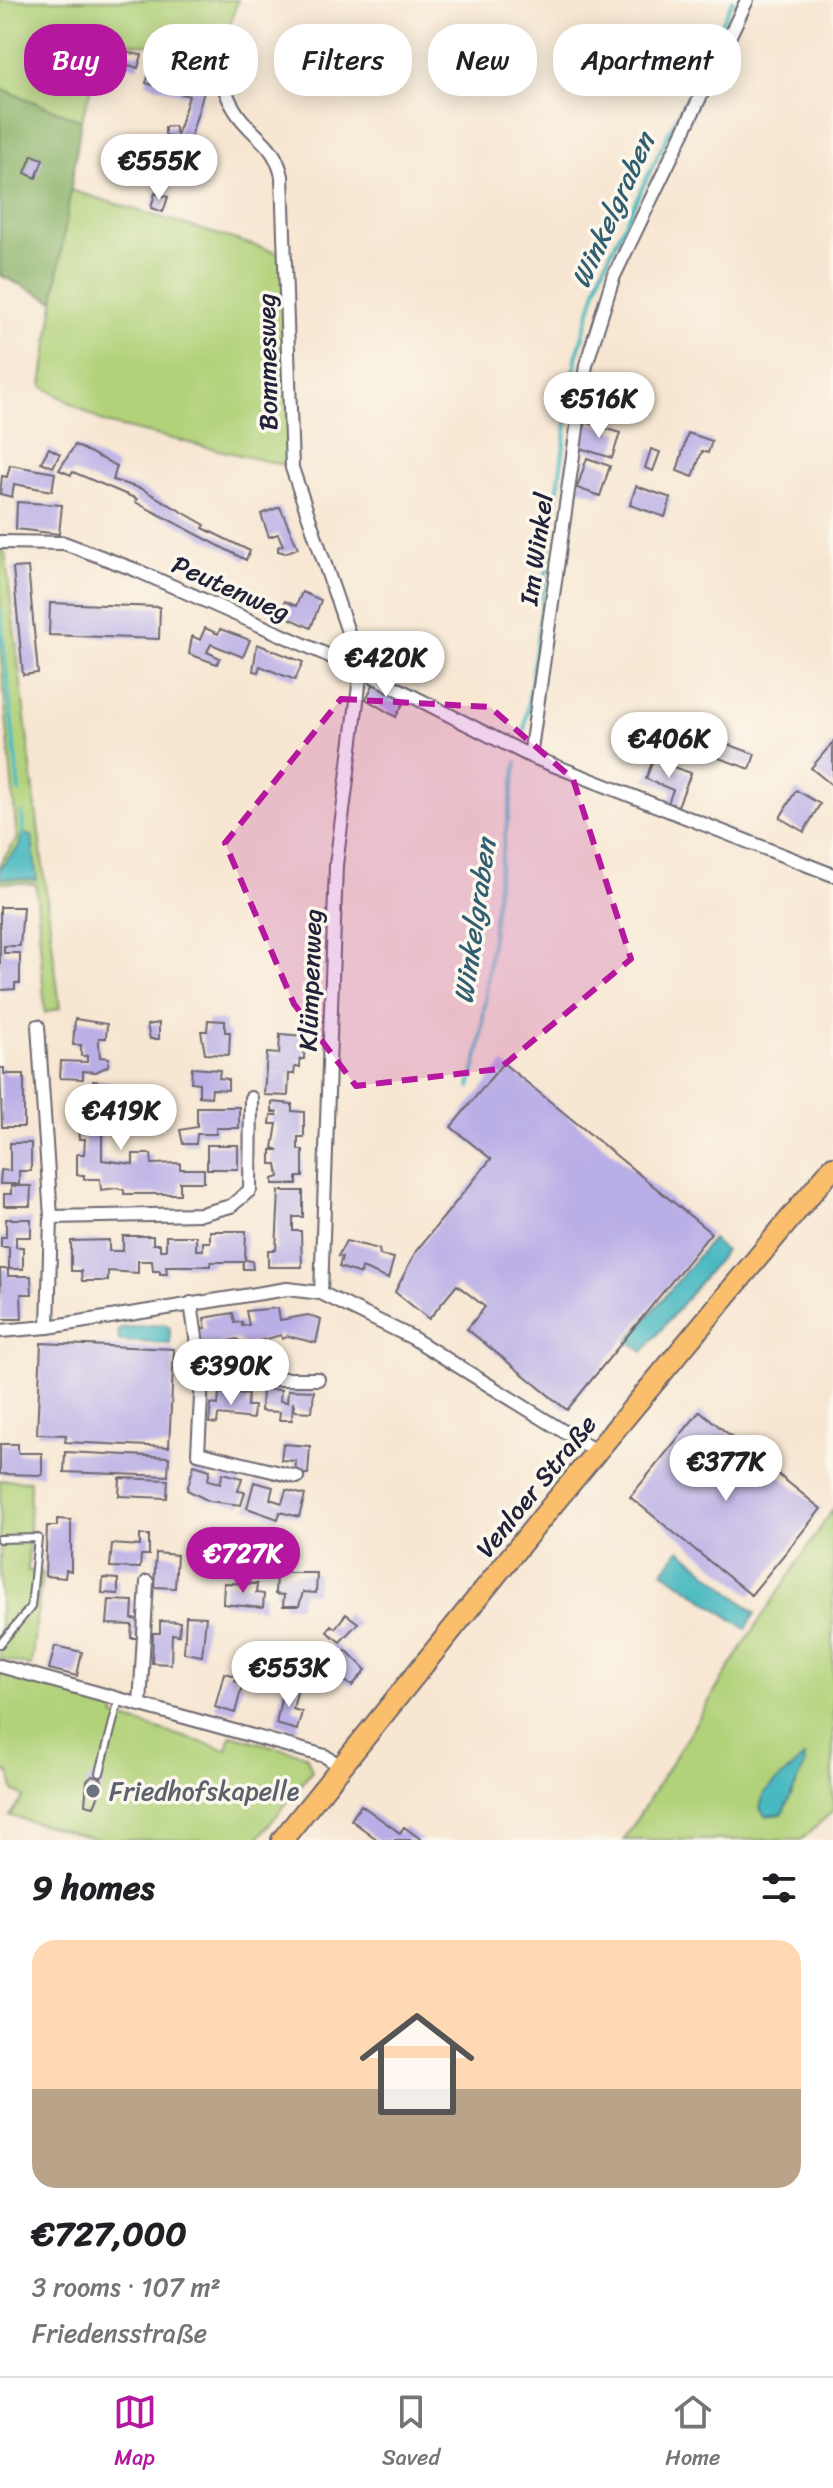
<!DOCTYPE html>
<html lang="en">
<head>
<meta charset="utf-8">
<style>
  body { margin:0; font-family:Sriracha,sans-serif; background:#f2f2f2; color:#202124; height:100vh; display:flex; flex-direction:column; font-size:30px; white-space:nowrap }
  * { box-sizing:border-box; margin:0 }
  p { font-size:26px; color:#757577 }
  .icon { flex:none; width:44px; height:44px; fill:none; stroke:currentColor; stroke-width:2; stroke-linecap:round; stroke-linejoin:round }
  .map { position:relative; height:1840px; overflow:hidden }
  .details { display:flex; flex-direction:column; background:#fff; flex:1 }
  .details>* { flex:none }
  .hud { position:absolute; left:24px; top:24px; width:786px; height:72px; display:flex; gap:16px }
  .price { position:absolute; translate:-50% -68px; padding:0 18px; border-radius:28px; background:#fff; color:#222; font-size:26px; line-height:52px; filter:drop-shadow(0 2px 4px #0008) }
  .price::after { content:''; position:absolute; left:50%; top:48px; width:24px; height:18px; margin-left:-12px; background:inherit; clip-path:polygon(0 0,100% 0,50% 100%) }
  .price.selected { background:#b5179e; color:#fff }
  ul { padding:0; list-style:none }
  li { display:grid; align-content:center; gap:16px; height:424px; padding:0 32px }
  li span { display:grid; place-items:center; height:248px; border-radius:24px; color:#555 }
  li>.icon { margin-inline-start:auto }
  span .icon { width:144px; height:144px; fill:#fffc; stroke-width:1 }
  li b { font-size:34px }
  h2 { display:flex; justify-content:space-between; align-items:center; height:96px; padding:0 32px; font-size:34px }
  .pill { padding:0 28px; border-radius:32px; background:#fff; box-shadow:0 4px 20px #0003; font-size:28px; line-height:72px }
  .pill.selected { background:#b5179e; color:#fff }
  .tabs { display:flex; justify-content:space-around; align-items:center; height:112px; border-top:2px solid #e0e0e0; background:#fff; font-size:22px; color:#757577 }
  .tabs a { display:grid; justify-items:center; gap:4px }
  .tabs .selected { color:#b5179e }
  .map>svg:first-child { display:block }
  .green { fill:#b2d27a; stroke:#6a7a5a; stroke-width:2 }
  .forest { fill:#8db46a; stroke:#586b52; stroke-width:2 }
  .water { fill:#4ab9c1; stroke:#366e7e; stroke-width:2 }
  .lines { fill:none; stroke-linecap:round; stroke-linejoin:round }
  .stream { stroke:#4ab9c1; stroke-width:4 }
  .building { fill:#baaee6 }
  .lane-casing { stroke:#6d6770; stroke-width:10 }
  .street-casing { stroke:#6d6770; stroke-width:16 }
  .primary-casing { stroke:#6d6770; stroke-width:24 }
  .lane { stroke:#fff; stroke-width:6 }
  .street { stroke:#fff; stroke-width:12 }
  .primary { stroke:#fabe6d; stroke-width:20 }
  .marked { fill:#b5179e; fill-opacity:0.2; stroke:#b5179e; stroke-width:6; stroke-dasharray:16 10; stroke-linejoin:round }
  .worship-dot { fill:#6b7280; stroke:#fbf7ec; stroke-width:3 }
  .labels { text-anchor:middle; stroke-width:7; stroke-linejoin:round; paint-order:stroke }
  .street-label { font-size:26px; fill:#22223b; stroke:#fbf7ec }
  .worship-label { font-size:26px; fill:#5b616d; stroke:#fbf7ec; text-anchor:start }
  .water-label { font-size:28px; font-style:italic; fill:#325e71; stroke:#fbf7ec }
</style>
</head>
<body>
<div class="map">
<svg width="833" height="1840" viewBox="0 0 833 1840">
  <rect width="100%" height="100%" fill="#fbf7ec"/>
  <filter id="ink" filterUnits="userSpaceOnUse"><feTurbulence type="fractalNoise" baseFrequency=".0125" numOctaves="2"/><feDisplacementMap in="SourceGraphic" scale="16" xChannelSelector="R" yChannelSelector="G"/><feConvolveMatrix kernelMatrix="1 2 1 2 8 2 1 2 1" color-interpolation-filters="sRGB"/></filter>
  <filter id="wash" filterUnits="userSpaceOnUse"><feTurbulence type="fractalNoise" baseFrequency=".006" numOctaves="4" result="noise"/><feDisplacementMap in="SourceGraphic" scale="32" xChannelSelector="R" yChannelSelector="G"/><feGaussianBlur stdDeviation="1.8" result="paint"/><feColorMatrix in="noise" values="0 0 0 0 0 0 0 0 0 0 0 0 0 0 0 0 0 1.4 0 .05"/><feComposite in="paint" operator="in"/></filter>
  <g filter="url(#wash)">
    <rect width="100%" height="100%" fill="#f7e6d1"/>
    <path class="green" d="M0 0H238L217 63 147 45 106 41 81 121 0 88Z
      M70 190 283 254 291 467 105 423 42 386Z
      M0 544H4L60 1008 45 1013 36 884 0 882V863L17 839 0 648Z
      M0 1480 30 1481 28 1571 42 1572 31 1666 0 1659Z
      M833 1509V1811L801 1840H624L746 1641Z
      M0 1673 117 1704 114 1716 227 1750 231 1735 306 1755 312 1771 257 1840H101L10 1816 24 1797 13 1791 11 1776 0 1766Z"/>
    <path class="forest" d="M0 88 81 121 54 301 0 275Z"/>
    <path class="water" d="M22 834 32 836 37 880 0 878V868L19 847Z
      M712 1239 725 1251 643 1352 628 1341Z
      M164 1324 170 1328V1344L119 1341 118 1331 122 1328Z
      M680 1549 755 1613 746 1629 663 1571Z
      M804 1757 805 1766 782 1814 765 1816 760 1808 764 1793Z"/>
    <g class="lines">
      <path class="stream" d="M0 611 19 791
        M524 734 576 358 601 273 733 0
        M22 813 24 839
        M470 1087 480 1047 499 872 517 762"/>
    </g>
    <g id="blocks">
      <path class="building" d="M122 52 142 55 138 68 119 62Z
        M154 58 209 75 181 169 157 165 154 156 157 152H166L171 138 165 134V127L174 126 177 135 189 96 146 83Z
        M32 155 43 159 36 178 25 173Z
        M155 193 168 197 163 212 151 208Z
        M586 422 620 433 612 458 577 447Z
        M688 433 712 441 708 453 702 451 693 477 677 471Z
        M75 445 117 466 113 480 142 489 205 525 203 528 250 551 246 560 135 502 137 499 73 472 71 475 59 470Z
        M49 448 60 454 53 467 41 462Z
        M651 449 660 452 653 471 645 468Z
        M587 458 610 466 600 496 577 488Z
        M10 465 55 473 52 491 14 484 12 497 0 494 2 476 7 477Z
        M636 486 671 498 665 517 630 505Z
        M17 502 62 505 59 534 16 529Z
        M280 507 298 548 285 553 278 551V547L283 545 278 534 269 537 261 514Z
        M28 567 38 673 23 675 13 568Z
        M302 592 321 600 311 628 280 614 285 601 296 606Z
        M50 603 160 607 159 639 49 635Z
        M205 628 218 634 220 629 250 640 243 657 211 644 207 652 220 658 217 664 189 654 192 636 200 640Z
        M257 644 303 662 295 680 260 666 258 672 253 671Z
        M374 683 406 698 396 717 366 699Z
        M713 739 755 754 750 769 707 754Z
        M833 742V786L811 768Z
        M653 760 691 773 678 806 668 803 673 790 646 779Z
        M796 790 820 804 804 832 780 818Z
        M0 907H23L20 946H4V953H20V983H15V989L0 990Z
        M75 1019 107 1024 106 1038H99V1045L100 1057 109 1058 108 1066 96 1072 83 1071V1079L60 1078 61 1061 87 1062V1056H81V1045H73Z
        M208 1020 225 1021V1032H230L229 1055 205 1054 201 1031H207Z
        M159 1023V1039H150L147 1025Z
        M280 1034 305 1036 304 1059H300V1067H295L294 1074H289L288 1096 264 1095 267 1053 279 1054Z
        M503 1063 711 1233 567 1410 467 1329 485 1307 457 1285 429 1319 395 1292 416 1251 491 1159 451 1127Z
        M0 1068H4V1074H24V1127H2Z
        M192 1068 220 1070 219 1078 228 1079V1090L212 1089 211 1097 199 1096V1083L191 1082Z
        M93 1081 110 1083V1088L117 1089V1125H102V1160L133 1164V1154H151L152 1164 180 1163V1169H204V1182H180V1194H124V1190L117 1188 101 1190 100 1179H84V1175H77V1154H84L85 1139H79L76 1095H86V1087H92Z
        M142 1087 151 1088 149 1101 135 1100 136 1091H142Z
        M272 1102 292 1104V1111L304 1112V1137H298V1150H303V1177H297V1184H273V1179L279 1177 277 1164H271V1150H279L273 1148 277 1124H270L271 1115H277V1112H272Z
        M197 1107H239V1128H216V1134H197L196 1144H183L180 1130 197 1127Z
        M10 1143H31V1171H19V1184H0L1 1170 10 1171Z
        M207 1145H238V1169H207Z
        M11 1186H31L30 1206H4V1194H11Z
        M279 1191H303V1217H293V1231H301L302 1267H268V1250H276Z
        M6 1219H31V1237H16V1247H23V1269H9V1247H1V1237H6Z
        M210 1231H246L245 1260 252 1261 253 1269H243V1262H211V1266H166L167 1274H160V1271H153L152 1261H138V1273L108 1271V1281H82L81 1271H71V1241L109 1240V1251H123V1236H153V1244H160V1250H166V1236H196V1250H203V1242H210Z
        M346 1241 379 1249 380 1255 394 1258 388 1279 362 1268 361 1274 339 1267 342 1257 338 1256Z
        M0 1269H8V1276H31L32 1294H21L22 1319H1Z
        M278 1308 280 1320 308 1315 321 1320 316 1343 288 1336 282 1339 281 1335 245 1345 237 1339 201 1348 198 1329 206 1328 204 1318 233 1313 235 1323 242 1322V1326L249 1325 246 1311Z
        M41 1343 174 1349 169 1447 65 1442 66 1435 37 1434Z
        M262 1389 281 1390 280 1401 287 1402 288 1390 314 1391 312 1412 295 1411 293 1402 292 1420H279L280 1412 261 1411Z
        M219 1393 248 1394 247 1406H254L253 1419 218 1415 217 1424 209 1423 211 1404 218 1405Z
        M700 1411 821 1509 751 1595 630 1497Z
        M0 1444H18V1453H42V1475L0 1474Z
        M283 1444 310 1446 308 1474H295L296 1461 281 1460Z
        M65 1452 169 1457 168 1476 64 1472Z
        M194 1465 210 1470 208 1480 220 1483 223 1473 242 1478 238 1491 245 1492 241 1505 209 1501 187 1490Z
        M120 1478 168 1480 167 1498 119 1496Z
        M254 1482 273 1487 270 1499 282 1503 286 1490 305 1495 299 1517 280 1512 278 1519 247 1508Z
        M57 1519 71 1520V1571L66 1570 65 1578 45 1576 47 1526H57Z
        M140 1535H149V1555H141L140 1568 110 1567 112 1544 140 1546Z
        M156 1553 177 1555 175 1588 154 1587Z
        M276 1573H317L316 1593 303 1592 299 1606H283L284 1595 275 1594Z
        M103 1578 118 1579V1594L102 1593Z
        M224 1583 257 1584 256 1593 264 1594 263 1608 223 1604Z
        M109 1600 133 1601 132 1619 140 1620 139 1638H131L132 1625 107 1624Z
        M346 1614 358 1623 340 1642 327 1632 331 1625 335 1628Z
        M186 1616 206 1617 202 1656 184 1653Z
        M160 1621 180 1622 179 1635 172 1634 171 1664 152 1663 153 1633H160Z
        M333 1643 344 1652 346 1650 366 1670 352 1686 317 1662Z
        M55 1646 82 1652 77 1676 49 1669Z
        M262 1665 277 1666 276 1685 261 1684Z
        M224 1673 236 1676 235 1681 243 1683 235 1713 215 1707Z
        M284 1684 298 1688 293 1709 302 1712 297 1730 276 1724Z
        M92 1776 101 1778 103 1785 94 1806 85 1804 87 1781Z
        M361 1805 400 1833 404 1827 422 1840H378L351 1820Z"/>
    </g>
  </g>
  <g filter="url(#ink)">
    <use href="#blocks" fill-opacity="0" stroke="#6d6770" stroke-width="2"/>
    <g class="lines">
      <g class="lane-casing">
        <path id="lane" d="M0 1539 38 1538 31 1607 0 1644
          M100 1773 119 1699"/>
      </g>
      <g class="street-casing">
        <path id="street" d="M217 63C222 82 227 100 239 116 257 140 274 143 282 176L292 468 361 670 336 865 321 1293
          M0 542 64 543 136 570 361 670 530 756 833 875
          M530 756 586 365 613 278 747 0
          M38 1026 51 1217 48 1327
          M51 1217 201 1214 231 1206 250 1190 251 1098
          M191 1303 202 1379 198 1453 297 1477
          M0 1331 48 1327 287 1289 321 1293 411 1337 597 1452
          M202 1379H318
          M0 1666 325 1756 340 1766
          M140 1705 147 1582"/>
      </g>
      <g class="primary-casing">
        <path id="primary" d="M282 1840 554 1503 833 1167"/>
      </g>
      <use href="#lane" class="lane"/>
      <use href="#street" class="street"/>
      <use href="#primary" class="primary"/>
    </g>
  </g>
  <path class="marked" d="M341 699 490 707 573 779 631 959 499 1069 356 1086 294 1004 225 843Z"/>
  <circle class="worship-dot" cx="93" cy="1791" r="8"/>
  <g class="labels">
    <g class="street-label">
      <text transform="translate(267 362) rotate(-91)" y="9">Bommesweg</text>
      <text transform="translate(536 549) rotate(-82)" y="9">Im Winkel</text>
      <text transform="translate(231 588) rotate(24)" y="9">Peutenweg</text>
      <text transform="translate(310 980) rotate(-88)" y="9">Klümpenweg</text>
      <text transform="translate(536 1486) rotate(-51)" y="9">Venloer Straße</text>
    </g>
    <g class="worship-label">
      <text x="109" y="1800">Friedhofskapelle</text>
    </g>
    <g class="water-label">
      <text transform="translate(612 210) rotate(-66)" y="10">Winkelgraben</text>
      <text transform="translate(474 921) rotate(-82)" y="10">Winkelgraben</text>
    </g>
  </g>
</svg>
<b class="price" style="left:159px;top:202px">€555K</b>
<b class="price" style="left:599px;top:440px">€516K</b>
<b class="price" style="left:386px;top:699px">€420K</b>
<b class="price" style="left:669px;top:780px">€406K</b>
<b class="price" style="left:121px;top:1152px">€419K</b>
<b class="price" style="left:231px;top:1407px">€390K</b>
<b class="price" style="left:726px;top:1503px">€377K</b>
<b class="price selected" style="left:243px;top:1595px">€727K</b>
<b class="price" style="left:289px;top:1709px">€553K</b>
<div class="hud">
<a class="pill selected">Buy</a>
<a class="pill">Rent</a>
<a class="pill">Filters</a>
<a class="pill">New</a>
<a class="pill">Apartment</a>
</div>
</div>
<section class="details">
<h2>9 homes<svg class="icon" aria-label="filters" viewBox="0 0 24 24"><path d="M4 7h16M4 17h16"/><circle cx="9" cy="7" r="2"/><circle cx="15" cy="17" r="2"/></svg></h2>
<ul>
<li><span style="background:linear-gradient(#ffd9b3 60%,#b9a48a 0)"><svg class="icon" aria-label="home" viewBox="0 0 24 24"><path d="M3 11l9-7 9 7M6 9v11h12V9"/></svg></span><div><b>€727,000</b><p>3 rooms · 107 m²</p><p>Friedensstraße</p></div></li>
</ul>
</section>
<nav class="tabs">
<a class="selected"><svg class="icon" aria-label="map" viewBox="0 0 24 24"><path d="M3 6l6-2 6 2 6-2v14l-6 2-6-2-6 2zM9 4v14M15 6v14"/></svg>Map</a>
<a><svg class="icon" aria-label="saved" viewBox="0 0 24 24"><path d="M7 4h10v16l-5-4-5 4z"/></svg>Saved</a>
<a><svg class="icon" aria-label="home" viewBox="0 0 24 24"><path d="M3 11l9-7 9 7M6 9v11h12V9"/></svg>Home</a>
</nav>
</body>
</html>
